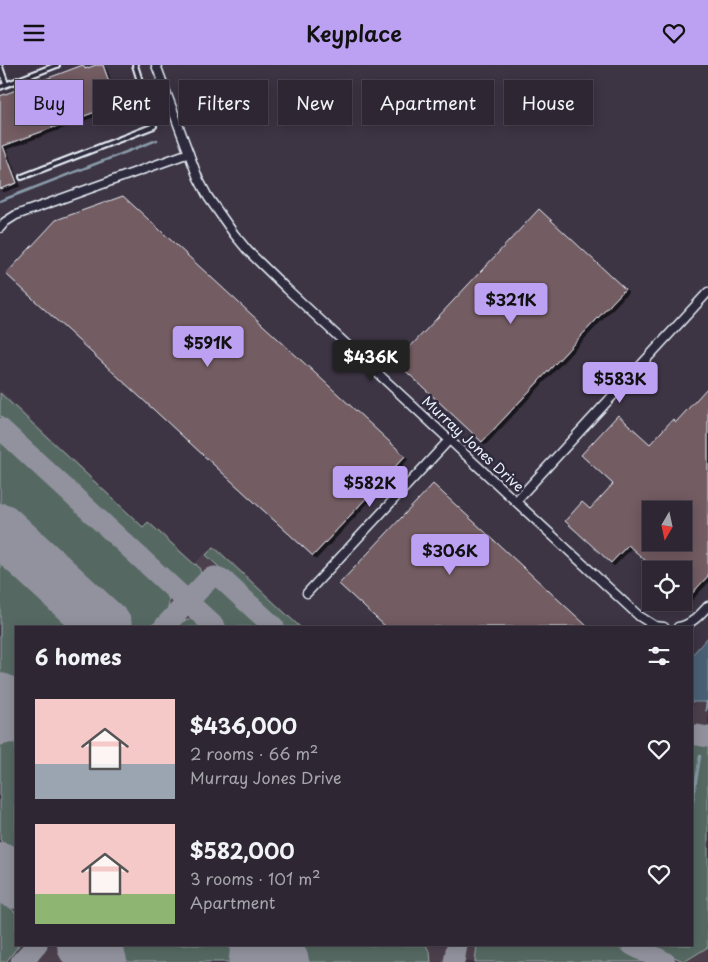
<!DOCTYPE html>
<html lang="en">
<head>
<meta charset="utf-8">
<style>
  body { margin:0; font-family:"Playpen Sans",sans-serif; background:#362f3b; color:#f1f3f6; height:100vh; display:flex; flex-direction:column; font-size:19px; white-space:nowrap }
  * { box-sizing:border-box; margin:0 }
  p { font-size:16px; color:#a7a5ac }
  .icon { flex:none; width:28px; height:28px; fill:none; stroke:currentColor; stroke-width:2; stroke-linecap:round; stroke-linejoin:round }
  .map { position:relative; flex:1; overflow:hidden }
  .details { position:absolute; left:15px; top:561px; width:678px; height:320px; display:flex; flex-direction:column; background:#2e2733; border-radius:0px; box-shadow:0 2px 12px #0003,0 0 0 1px #49444e }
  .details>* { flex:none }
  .guide { position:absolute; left:15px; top:15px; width:679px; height:45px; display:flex; gap:10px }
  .needle { width:32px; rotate:189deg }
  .buttons { position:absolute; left:642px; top:436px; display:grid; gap:10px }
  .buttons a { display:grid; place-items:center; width:50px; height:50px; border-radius:0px; background:#2e2733; box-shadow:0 2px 12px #0003,0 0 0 1px #49444e; font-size:25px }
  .price { position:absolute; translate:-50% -42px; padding:0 11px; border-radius:5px; background:#bca0f2; color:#111; font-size:16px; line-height:32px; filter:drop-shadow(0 1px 2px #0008) }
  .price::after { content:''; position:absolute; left:50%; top:30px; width:15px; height:11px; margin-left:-8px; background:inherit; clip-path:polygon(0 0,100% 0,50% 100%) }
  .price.selected { background:#222; color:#fff }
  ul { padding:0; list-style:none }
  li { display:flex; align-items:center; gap:15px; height:125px; padding:0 20px }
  li span { display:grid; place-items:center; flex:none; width:140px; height:100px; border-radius:0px; color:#555 }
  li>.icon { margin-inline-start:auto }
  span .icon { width:60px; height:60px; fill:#fffc; stroke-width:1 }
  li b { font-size:21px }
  h2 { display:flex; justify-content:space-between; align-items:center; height:60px; padding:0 20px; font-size:21px }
  .pill { padding:0 18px; border-radius:0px; background:#2e2733; box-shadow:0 2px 12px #0003,0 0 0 1px #49444e; font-size:18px; line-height:45px }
  .pill.selected { background:#bca0f2; color:#111 }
  header { display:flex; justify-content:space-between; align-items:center; height:65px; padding:0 20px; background:#bca0f2; color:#111; font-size:22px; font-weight:600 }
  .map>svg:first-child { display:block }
  .built { fill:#4d404d }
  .green { fill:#556962; stroke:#9eadad }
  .water { fill:#4a6174; stroke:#899ba9 }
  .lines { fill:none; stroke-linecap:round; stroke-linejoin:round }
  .stream { stroke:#899ba9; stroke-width:2.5 }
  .taxiway { stroke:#92929e; stroke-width:21 }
  .runway { stroke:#92929e; stroke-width:52 }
  .building { fill:#735b62; stroke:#e8f1f8; fill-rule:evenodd; filter:url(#shadow) }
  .lane-casing { stroke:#e8f1f8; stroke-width:8 }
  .street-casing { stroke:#e8f1f8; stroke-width:11 }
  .lane { stroke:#2f2a3d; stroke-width:4 }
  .street { stroke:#2f2a3d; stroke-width:8 }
  .labels { text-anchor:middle; stroke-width:5; stroke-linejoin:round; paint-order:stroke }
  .street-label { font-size:14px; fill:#e8f1f8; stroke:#2f2a3d }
</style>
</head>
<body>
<header><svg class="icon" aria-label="menu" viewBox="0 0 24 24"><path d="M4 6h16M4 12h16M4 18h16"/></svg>Keyplace<svg class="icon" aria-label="heart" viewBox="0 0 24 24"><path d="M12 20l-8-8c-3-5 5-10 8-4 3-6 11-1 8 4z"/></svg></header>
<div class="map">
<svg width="708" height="897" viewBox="0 0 708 897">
  <defs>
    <filter id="shadow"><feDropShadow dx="3" dy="3" stdDeviation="0" flood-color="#0009"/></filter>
  </defs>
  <rect width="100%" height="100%" fill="#3d3444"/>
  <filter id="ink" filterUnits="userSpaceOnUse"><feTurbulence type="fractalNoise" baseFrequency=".02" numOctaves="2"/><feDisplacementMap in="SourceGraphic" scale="10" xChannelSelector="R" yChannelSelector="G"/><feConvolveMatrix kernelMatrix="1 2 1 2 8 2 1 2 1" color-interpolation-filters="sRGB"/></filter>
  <g filter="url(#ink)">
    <path class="built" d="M0 325 143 461 149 456 195 498 214 480 302 562H16V880H691V642L708 623V897H0Z"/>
    <path class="green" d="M0 328 143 462 148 457 195 500 196 499C206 509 198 520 187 525L0 351Z
      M0 373 166 527C177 546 155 564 137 562 130 562 124 559 118 555L0 445Z
      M214 482 300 562H284L206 490Z
      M0 483 85 562H16V624L0 608Z
      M214 519 222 522 265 562H227L199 537C202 530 207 522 214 519Z
      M190 554 197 557 203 562H175L181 557Z
      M699 675 708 676V882L687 895 683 896 657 884 655 880H691V677Z
      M0 677 16 678V790L0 775Z
      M0 833 16 848V880H19L6 897H0Z
      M111 880H230L231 891 230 897H129Z
      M292 880H426L430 888 431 897H310Z
      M477 880H613L647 897H475Z"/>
    <path class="water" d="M708 572V637H691V591Z"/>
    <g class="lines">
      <path class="stream" d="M0 136 157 75
        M706 645 707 637
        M691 748 700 691"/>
      <path class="taxiway" d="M0 363 215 562
        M95 552 107 562
        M164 562 207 516C212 511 217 511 223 515L274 562
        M0 632 16 647
        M0 670 16 666
        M691 670H697L708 672
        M0 803 16 819
        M82 880 101 897
        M632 880 665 897
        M21 897 37 880
        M239 897 241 880
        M454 897 457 880"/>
      <path class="runway" d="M0 464 106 562
        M0 634 16 649
        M0 803 16 818
        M83 880 101 897
        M265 880 283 897"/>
    </g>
    <path class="building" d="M83 0 85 4 96 0H103L117 39 3 81 17 118 0 124V31Z
      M123 131 405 391 313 491 6 209 56 155Z
      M539 144 625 224 482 377 396 297Z
      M708 322V511L687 534 684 531V505H656L628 480 611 498 565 456 582 437 590 444 613 419 581 390 618 350 650 379 673 354 676 357ZM651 445H684V478H651Z
      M433 419 588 562H386L339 519Z"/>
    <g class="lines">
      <g class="lane-casing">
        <path id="lane" d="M0 2 6 19
          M0 22 57 0
          M22 112 154 61 135 0"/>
      </g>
      <g class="street-casing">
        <path id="street" d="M156 0 198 113 208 132 234 169 248 186 287 224 639 551 655 561 664 562
          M0 163 5 157 16 150 189 88
          M516 436 708 227
          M307 528 450 374
          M678 562C691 560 700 550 708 541"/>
      </g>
      <use href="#lane" class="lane"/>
      <use href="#street" class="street"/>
    </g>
  </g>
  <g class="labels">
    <g class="street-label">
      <text transform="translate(473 379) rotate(43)" y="5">Murray Jones Drive</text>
    </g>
  </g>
</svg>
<div class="buttons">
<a><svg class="needle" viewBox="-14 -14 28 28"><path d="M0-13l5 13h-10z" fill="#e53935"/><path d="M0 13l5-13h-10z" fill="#a7a5ac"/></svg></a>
<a><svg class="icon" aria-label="locate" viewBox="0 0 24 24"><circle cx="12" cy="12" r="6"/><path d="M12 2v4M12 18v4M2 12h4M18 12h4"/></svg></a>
</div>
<b class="price" style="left:511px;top:260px">$321K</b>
<b class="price" style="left:208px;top:303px">$591K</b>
<b class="price selected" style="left:371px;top:317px">$436K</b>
<b class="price" style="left:620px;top:339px">$583K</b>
<b class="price" style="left:370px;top:443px">$582K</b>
<b class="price" style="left:450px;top:511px">$306K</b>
<div class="guide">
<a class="pill selected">Buy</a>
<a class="pill">Rent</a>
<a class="pill">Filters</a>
<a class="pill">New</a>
<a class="pill">Apartment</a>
<a class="pill">House</a>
</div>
<section class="details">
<h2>6 homes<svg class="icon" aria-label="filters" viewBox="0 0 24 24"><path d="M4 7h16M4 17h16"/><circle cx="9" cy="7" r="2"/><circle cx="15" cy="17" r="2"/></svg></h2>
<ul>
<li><span style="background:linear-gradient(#f6c9c9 65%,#9aa5b1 0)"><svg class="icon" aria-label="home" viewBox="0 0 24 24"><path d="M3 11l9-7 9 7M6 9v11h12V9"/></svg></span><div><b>$436,000</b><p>2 rooms · 66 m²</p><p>Murray Jones Drive</p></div><svg class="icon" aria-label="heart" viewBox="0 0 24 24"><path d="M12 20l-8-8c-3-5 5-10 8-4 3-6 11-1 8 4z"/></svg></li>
<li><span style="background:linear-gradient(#f6c9c9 70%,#8fb573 0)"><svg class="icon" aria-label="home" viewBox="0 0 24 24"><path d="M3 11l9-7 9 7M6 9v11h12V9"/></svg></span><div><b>$582,000</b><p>3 rooms · 101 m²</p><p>Apartment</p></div><svg class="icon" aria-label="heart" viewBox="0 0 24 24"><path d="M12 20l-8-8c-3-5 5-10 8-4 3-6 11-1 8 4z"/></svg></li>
</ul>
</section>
</div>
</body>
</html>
